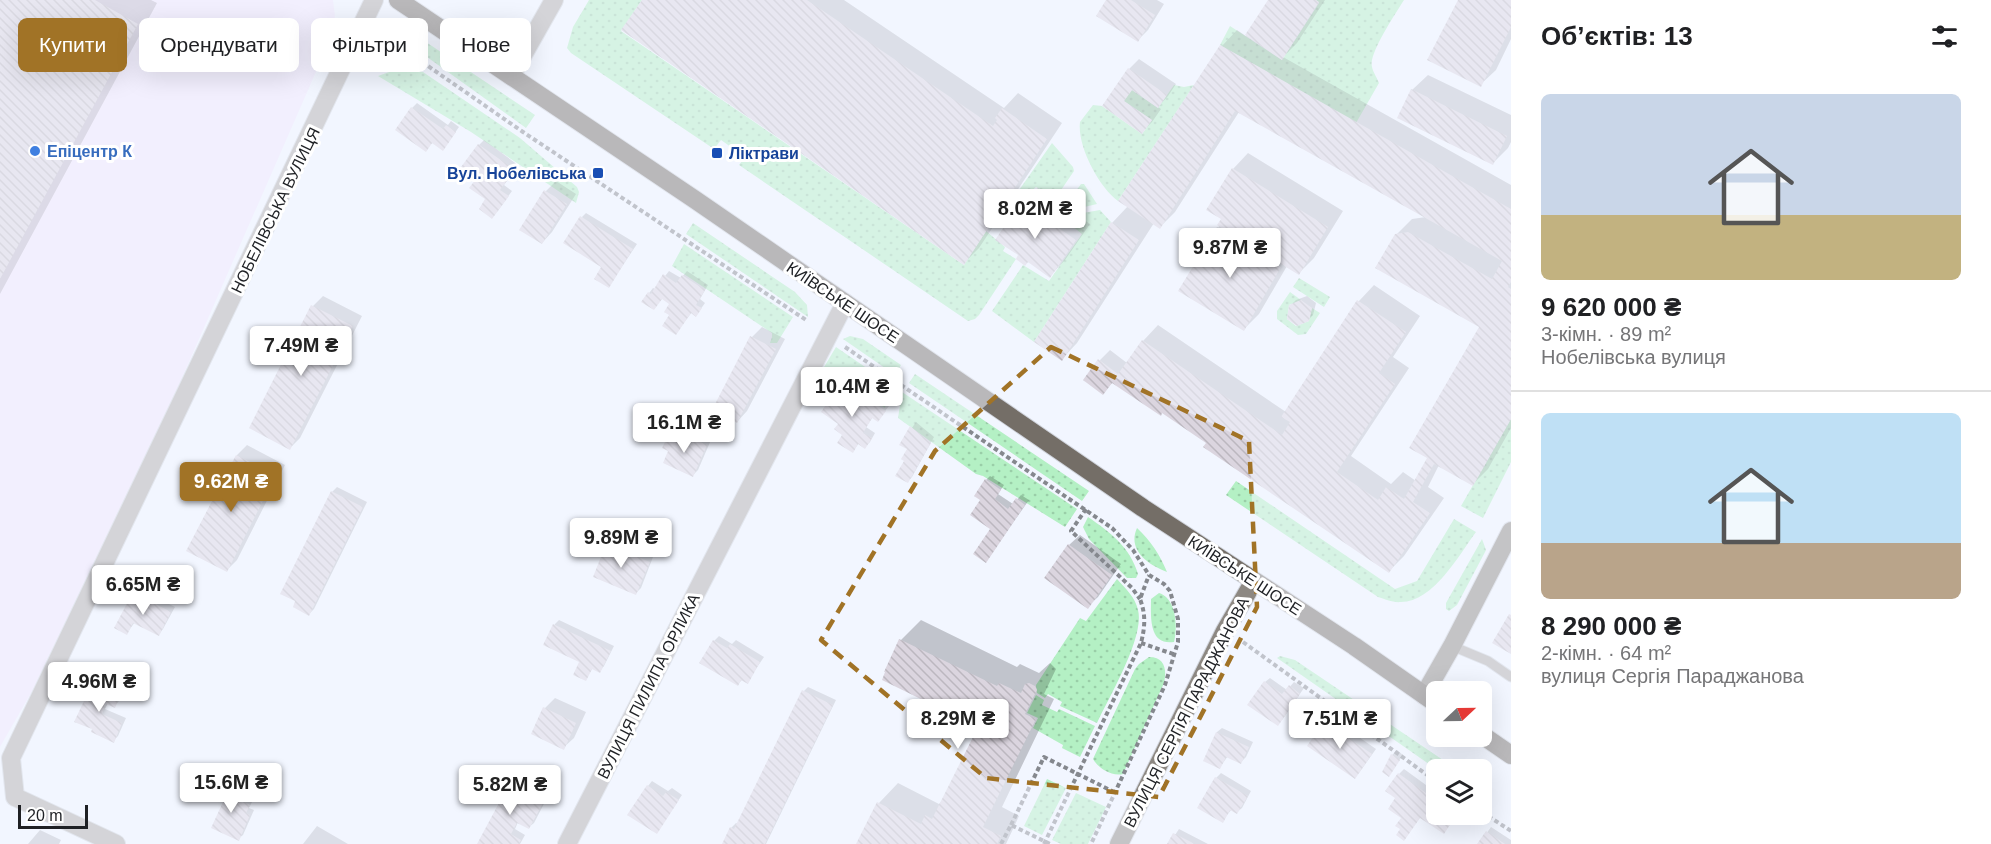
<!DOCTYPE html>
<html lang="uk">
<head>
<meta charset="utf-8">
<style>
  body { margin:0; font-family:Helvetica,sans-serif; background:#f6f6f6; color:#202124; height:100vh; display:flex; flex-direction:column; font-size:22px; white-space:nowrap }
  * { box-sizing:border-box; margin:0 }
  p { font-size:20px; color:#757577 }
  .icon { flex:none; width:33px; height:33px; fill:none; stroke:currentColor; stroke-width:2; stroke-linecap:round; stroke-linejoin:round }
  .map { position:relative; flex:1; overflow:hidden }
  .details { display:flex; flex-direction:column; background:#fff; width:480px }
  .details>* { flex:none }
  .guide { position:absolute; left:18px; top:18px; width:570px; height:54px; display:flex; gap:12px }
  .needle { width:39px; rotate:68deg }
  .controls { position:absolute; left:1426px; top:681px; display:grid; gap:12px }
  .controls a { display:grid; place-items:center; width:66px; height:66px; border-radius:9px; background:#fff; box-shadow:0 6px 24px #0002; font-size:30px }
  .scale { position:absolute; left:18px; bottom:15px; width:70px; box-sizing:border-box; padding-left:6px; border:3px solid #1e2024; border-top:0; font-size:16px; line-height:21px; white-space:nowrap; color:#1e2024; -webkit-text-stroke:4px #fff; paint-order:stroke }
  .price { position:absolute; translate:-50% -51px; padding:0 14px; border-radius:6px; background:#fff; color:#222; font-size:20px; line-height:39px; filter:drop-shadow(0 2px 3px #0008) }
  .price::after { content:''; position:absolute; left:50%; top:36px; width:18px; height:14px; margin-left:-9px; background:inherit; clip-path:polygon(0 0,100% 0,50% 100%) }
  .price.on { background:#a17326; color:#fff }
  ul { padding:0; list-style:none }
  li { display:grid; align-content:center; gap:12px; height:318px; padding:0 30px }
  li+li { border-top:2px solid #e0e0e0 }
  li span { display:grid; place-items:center; height:186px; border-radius:9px; color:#555 }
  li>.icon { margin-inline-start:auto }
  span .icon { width:108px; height:108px; fill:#fffc; stroke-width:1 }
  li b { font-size:26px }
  h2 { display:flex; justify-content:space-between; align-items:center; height:72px; padding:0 30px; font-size:26px }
  .chip { padding:0 21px; border-radius:9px; background:#fff; box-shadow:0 6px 24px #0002; font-size:21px; line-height:54px }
  .chip.on { background:#a17326; color:#fff }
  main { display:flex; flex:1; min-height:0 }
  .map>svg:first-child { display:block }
  .commercial { fill:#f2e7fc }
  .grass { fill:url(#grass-dots) }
  .shadow { fill:#0003 }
  .building { fill:url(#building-back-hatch) }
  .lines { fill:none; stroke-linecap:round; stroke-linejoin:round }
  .lane-casing { stroke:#d0d4dc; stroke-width:11 }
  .street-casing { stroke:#d0d4dc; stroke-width:20 }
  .secondary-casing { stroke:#d0d4dc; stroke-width:20 }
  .primary-casing { stroke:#d0d4dc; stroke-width:20 }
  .path { stroke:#85888e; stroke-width:4; stroke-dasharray:4.5 3; stroke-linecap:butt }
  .lane { stroke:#afaca8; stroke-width:9 }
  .street { stroke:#afaca8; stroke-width:18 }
  .secondary { stroke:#8d8882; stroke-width:18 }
  .primary { stroke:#746e67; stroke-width:18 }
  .marked { fill:none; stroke:#a17326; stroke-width:4.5; stroke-dasharray:12 8; stroke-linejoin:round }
  .shop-dot { fill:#3f7fe0; stroke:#fff; stroke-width:2 }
  .transit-dot { fill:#1a4fb4; stroke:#fff; stroke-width:2 }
  .labels { text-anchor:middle; stroke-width:6; stroke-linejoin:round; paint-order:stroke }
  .shop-label { font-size:16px; font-weight:bold; fill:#366cbe; stroke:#fff; text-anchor:start }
  .transit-label { font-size:16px; font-weight:bold; fill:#164399; stroke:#fff; text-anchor:start }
  .street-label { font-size:16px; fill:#1e2024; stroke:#fff }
</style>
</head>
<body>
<main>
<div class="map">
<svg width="1511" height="844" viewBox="0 0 1511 844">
  <defs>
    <pattern id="grass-dots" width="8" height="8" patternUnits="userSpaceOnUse" patternTransform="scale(1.5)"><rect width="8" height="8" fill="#b4f0c4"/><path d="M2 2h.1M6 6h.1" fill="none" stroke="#9acea8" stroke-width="1.8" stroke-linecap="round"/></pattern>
    <pattern id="building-back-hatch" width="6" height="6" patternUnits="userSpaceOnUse" patternTransform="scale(1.5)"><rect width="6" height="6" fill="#dbd5df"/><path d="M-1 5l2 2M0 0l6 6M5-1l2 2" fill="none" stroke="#bcb7bf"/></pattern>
  </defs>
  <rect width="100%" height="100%" fill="#f2f6ff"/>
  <path class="commercial" d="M0 0H333L335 16 333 33 153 444 31 693 0 747Z"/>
  <path class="grass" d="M589 0H642L621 31 964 265 986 231 1005 247 1003 251 1016 259 979 315 975 319 968 321 739 165 745 157 721 140 714 149 571 53 567 48 573 27Z
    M1316 0H1404C1394 16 1376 43 1372 60 1370 69 1376 75 1379 83L1356 123 1220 45 1230 26 1282 60 1319 3Z
    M411 34 423 40 535 115 526 128 427 57 413 42Z
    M407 69 423 72 520 138 577 187 579 192 576 203 471 132 378 76 392 71Z
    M1174 85 1184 87 1194 85 1118 201C1099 187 1077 146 1080 122L1093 105 1102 106 1142 134 1152 120 1124 101 1132 90 1158 108Z
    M1052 143 1073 167 1074 171 1055 199 1036 187 1021 200 1015 196Z
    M1081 184H1084L1097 204 1072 210 1066 205Z
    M1100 210 1111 222 1034 342 992 311 1023 265 1049 281 1082 234 1071 225 1077 214Z
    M693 223 795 292 807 305 808 317 686 234Z
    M684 244 793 317 777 343H770L772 337V333L672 266Z
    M1299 278 1330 297 1324 307 1293 287Z
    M1290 292 1301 300 1289 305 1287 319 1296 326 1309 321 1312 308 1320 313 1306 334 1298 335 1277 319V311Z
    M850 336 863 339 901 365 895 375 843 339Z
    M836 347 890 384 885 408 824 367Z
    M915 374 1089 491 1082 501 909 383Z
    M902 392 1077 509 1065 527 983 476 976 474 898 418Z
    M1511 419V462L1483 518 1461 506Z
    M1236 481 1395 589 1417 581 1454 519 1476 532C1459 555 1433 602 1401 602 1393 603 1385 599 1378 597L1226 495Z
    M1088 517C1110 532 1130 547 1138 574L1136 578H1127L1089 539 1083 527Z
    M1137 528C1151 541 1160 555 1167 572 1148 565 1127 550 1137 528Z
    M1482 539 1486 550 1484 554 1457 605 1449 611 1446 609V603Z
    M1117 579C1126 589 1135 597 1138 610 1145 637 1109 697 1097 723L1060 706 1062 702 1048 694 1045 698 1037 693 1036 685 1080 618 1086 621Z
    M1159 593C1176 598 1178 626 1174 642 1148 646 1151 616 1151 599Z
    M1280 656 1295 660 1443 760 1436 769 1277 658Z
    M1149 657C1165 657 1167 670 1164 683L1123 774C1112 777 1098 768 1093 759L1135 669 1139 664Z
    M1036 695 1044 700 1042 705 1057 712 1059 709 1095 726 1080 757 1062 748 1063 745 1033 728 1038 718 1027 713Z
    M1047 779 1066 788 1042 835 1024 826Z
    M1076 793 1106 807 1088 844H1061L1052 840Z"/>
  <path class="shadow" d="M0 0H151L157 3 0 294Z
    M644 0H844L1004 108 1018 93 1062 123 979 248 964 263Z
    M1107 0H1157L1164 4 1148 30 1138 40Z
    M1270 0H1325L1297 43 1283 57 1511 185V428L1488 469 1473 484 1439 465 1428 487 1444 498 1404 556 1389 571 1163 412 1113 382 1102 393 1100 360 1110 350 1127 363 1143 341 1158 325 1286 412 1359 301 1374 285 1420 316 1393 357 1409 368 1351 456 1391 484 1403 472 1416 481 1429 458 1481 327 1396 235 1412 219 1426 217 1239 112 1175 212 1160 227 1154 223 1077 343 1062 359 1112 223 1128 206 1120 201 1222 46 1237 30 1246 36Z
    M1459 0H1511V39L1496 70 1480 85Z
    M1139 59 1176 84 1168 96 1158 107 1161 109 1152 122 1142 132 1104 106 1129 69Z
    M1428 75 1511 115V142L1508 148 1493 163 1412 90Z
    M417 103 448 125 451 121 459 127 447 144 433 142 426 150 412 108Z
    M484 140 518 165 504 185 512 191 497 212 478 178 479 145Z
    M1248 153 1343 211 1314 258 1299 273 1287 266 1259 314 1244 329 1218 228 1223 218 1208 209 1233 169Z
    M556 181 576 194 552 232 542 243 546 191Z
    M1038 188 1090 224 1065 260 1050 276 997 239 1022 203Z
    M586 213 637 244 609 286 603 267 582 217Z
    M669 271 681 278 687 271 708 285 700 299 705 303 700 310 692 312 676 333 671 315V303L663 298 654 308 643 301 653 288 655 289Z
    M323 296 362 316 300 438 290 448 251 428 313 306Z
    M1307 296 1316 303 1313 315 1308 320 1290 306 1296 300Z
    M762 327 785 339 747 411 737 422 752 337Z
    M843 386 855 394 861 387 889 406 878 420 873 417 866 427 875 433 870 442 865 447 859 443 853 451 840 424 838 390Z
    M916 422 934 437 912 477 908 481 906 460 909 448 901 444Z
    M683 428 711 440 698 470 693 475 670 450 664 448 667 440 672 436 676 437Z
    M247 445 285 465 237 560 227 570 237 455Z
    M990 476 1004 485 998 494 1013 504 1021 495 1029 500 986 561 992 528 982 500 986 480Z
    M337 487 367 502 314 609 309 614 297 601 282 593 332 492Z
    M1080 535 1121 564 1098 597 1087 607 1046 578 1069 545Z
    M613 540 653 557 641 588 636 593 608 545Z
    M139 589 175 607 163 629 159 634 135 622 127 633 134 593Z
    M559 620 614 646 604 666 600 671 593 668 585 679 581 661 545 645 555 624Z
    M921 620 1017 667 1020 664 1039 673 1050 663 1056 669 1044 694 1054 699 1002 807 1019 816 1006 844H858L879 803 898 783 939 804 945 798 980 727 901 640Z
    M719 636 732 644 736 640 764 657 747 682 743 679 738 684 714 641Z
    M1270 678 1287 690 1294 682 1304 688 1282 720 1265 682Z
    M98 680 123 691 119 701 114 706 108 703 105 709 126 718 118 736 113 741 94 729 93 684Z
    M808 687 836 700 766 844H724L731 828 736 823 738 824 804 691Z
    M555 698 586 712 574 738 563 748 545 708Z
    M1330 717 1376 749 1359 773 1325 722Z
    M1222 728 1253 742 1246 757 1241 762 1228 756 1220 767 1205 760 1217 732Z
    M1397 750 1403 755 1389 775 1392 755Z
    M1404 769 1437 793V814H1457L1448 827 1421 816 1404 839 1402 829 1403 818 1397 798 1399 774Z
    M1221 773 1251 791 1242 808 1237 812 1232 809 1222 821 1216 778Z
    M511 779 547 798 534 823 529 827 518 822 515 829 525 835 520 844H479L502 801 506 783Z
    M225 780 240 787 237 793 253 800 249 808 254 810 243 835 238 839 220 785Z
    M652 781 668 791 672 788 682 795 657 832 648 786Z
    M317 826 348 844H303Z
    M1491 827 1511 840V844H1479Z
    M1179 829 1208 844H1169Z
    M40 830 61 840 59 844H28Z"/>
  <path class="building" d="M0 0H95L138 24 0 279Z
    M642 0H807L993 126 997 120 995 118 1002 108 1047 139 964 265 621 30Z
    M1106 0H1131L1155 15 1138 42 1096 16Z
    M1268 0H1316L1319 2 1282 60 1245 35Z
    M1458 0H1511V27L1481 87 1427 60Z
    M1220 45 1511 209V282L1508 287 1511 289V419L1473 486 1434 464 1413 502 1430 513 1389 573 1203 447 1206 443 1162 413 1161 416 1112 383 1103 395 1083 380 1098 359 1118 374 1142 340 1282 435 1290 422 1281 417 1357 300 1406 332 1379 373 1395 384 1337 472 1378 500 1386 487 1404 499 1427 458 1409 448 1479 327 1375 268 1395 234 1408 232 1492 279 1502 261 1235 111 1160 229 1118 201Z
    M1128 68 1167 95 1158 108 1132 90 1124 101 1152 120 1142 134 1102 106Z
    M1411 89 1507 136 1493 165 1397 118Z
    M411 107 443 129 446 125 456 132 443 151 432 143 426 152 395 130Z
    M478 144 515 170 500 190 509 196 492 219 479 209 485 199 469 188 476 179 461 167Z
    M1232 168 1328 227 1299 275 1217 225 1221 219 1206 210Z
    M544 190 567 204 542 244 519 230Z
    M1021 202 1076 240 1050 278 1028 262 1025 266 1016 259 1018 255 995 240Z
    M580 216 633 249 609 288 594 279 601 267 563 243Z
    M1111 222 1139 240 1062 361 1034 342Z
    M1217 227 1281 267 1244 331 1178 291Z
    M663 274 676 283 682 275 705 290 696 305 702 308 696 317 691 313 676 335 662 326 669 315 664 312 669 304 662 299 654 310 641 302 648 292 651 294Z
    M1301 300 1312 308 1309 321 1297 326 1287 319 1289 305Z
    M311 305 353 326 290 450 249 428Z
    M750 336 776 349 737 423 712 410Z
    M837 389 850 398 855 391 886 411 878 422 872 418 863 433 872 438 865 449 858 444 853 453 837 443 842 435 834 429 838 424 821 412Z
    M910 426 931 443 908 483 895 476 904 461 901 459 907 449 899 445Z
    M677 431 707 445 693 477 663 463 668 451 662 448 666 440 672 442Z
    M236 455 276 475 227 572 186 551Z
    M985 479 1001 490 995 499 1008 509 1016 498 1025 505 986 563 973 554 990 529 970 515 980 500 974 496Z
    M331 491 363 507 309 616 293 607 295 601 280 594Z
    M606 544 650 562 636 595 593 577Z
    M1068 544 1112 575 1088 609 1044 578Z
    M133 592 171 612 159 636 133 623 127 635 114 628Z
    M1509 614 1511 615V654L1492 643Z
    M553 624 611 651 600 673 592 669 586 681 573 675 579 662 543 645Z
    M899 639 997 686 999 683 1021 693 1025 684 1029 683 1035 686 1037 690 1025 714 1036 719 983 827 1001 836 997 844H856L877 802 921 824 925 815 932 819 978 727 882 680 885 672H884Z
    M713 640 727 648 730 644 760 662 748 684 741 680 738 686 699 663Z
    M1264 681 1282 694 1289 685 1300 694 1278 726 1247 705Z
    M92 684 120 696 115 708 106 704 102 714 122 723 114 743 91 732 92 729 74 722Z
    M802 690 833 705 765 844H722L730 827 734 829Z
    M543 707 576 723 564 750 531 734Z
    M1324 721 1372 754 1355 779 1307 746Z
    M1216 732 1249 747 1241 764 1226 757 1220 769 1203 761Z
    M1391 754 1400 760 1389 777 1382 772Z
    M1398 773 1437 801V814H1457L1444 834 1420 818 1404 841 1396 835 1400 829 1395 826 1401 818 1388 809 1395 798 1385 791Z
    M1215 777 1248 796 1237 814 1230 810 1223 823 1197 808Z
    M505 782 543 803 529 829 517 823 511 834 521 840 519 844H477L500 801 496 799Z
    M219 784 236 792 234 797 250 805 246 813 250 815 239 841 211 828 223 802 213 797Z
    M647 785 663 796 666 792 679 800 657 834 627 815Z
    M1486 831 1505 844H1477Z
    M1173 833 1195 844H1167Z"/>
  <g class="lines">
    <g class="lane-casing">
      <path id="lane" d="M1452 646 1488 661 1511 677"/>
    </g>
    <g class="street-casing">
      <path id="street" d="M511 76 554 0
        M15 797 11 758 374 0
        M15 797 116 844
        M567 844 845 303"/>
    </g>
    <g class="secondary-casing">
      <path id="secondary" d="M1424 695 1452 646 1511 531
        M1119 844 1225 631 1254 581"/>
    </g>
    <g class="primary-casing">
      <path id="primary" d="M398 0 694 199 1143 508 1354 646 1437 704
        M1482 735 1511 755"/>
    </g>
    <path class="path" d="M379 32 523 132 806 320
      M845 347 1112 528 1133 550 1149 575 1164 584 1170 591 1178 619V642L1165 685 1091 844
      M1086 509 1071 531 1132 588 1140 599
      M1243 642 1437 782
      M1141 643 1176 655
      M1482 812 1511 831
      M1011 825 1044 757 1116 793
      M1001 844 1011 825 1050 844
      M1044 844 1141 643C1145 627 1146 615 1140 599L1149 575"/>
    <use href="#lane" class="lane"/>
    <use href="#street" class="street"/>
    <use href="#secondary" class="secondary"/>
    <use href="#primary" class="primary"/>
  </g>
  <path d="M0 0H1511V844H0ZM1051 347 1249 441 1257 607 1159 797 986 778 821 640 935 451Z" fill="#f2f6ff" fill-opacity=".55" fill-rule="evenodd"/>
  <path class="marked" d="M1051 347 1249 441 1257 607 1159 797 986 778 821 640 935 451Z"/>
  <circle class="shop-dot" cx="35" cy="151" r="6"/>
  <g class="transit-dot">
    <rect x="711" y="147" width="12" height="12" rx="3"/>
    <rect x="592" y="167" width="12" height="12" rx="3"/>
  </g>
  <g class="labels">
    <g class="shop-label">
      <text x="47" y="157">Епіцентр К</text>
    </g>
    <g class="transit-label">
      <text x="729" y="159">Ліктрави</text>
      <text x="586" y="179" text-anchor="end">Вул. Нобелівська</text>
    </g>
    <g class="street-label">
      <text transform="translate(275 210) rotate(-64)" y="6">НОБЕЛІВСЬКА ВУЛИЦЯ</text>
      <text transform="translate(843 302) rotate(34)" y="6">КИЇВСЬКЕ ШОСЕ</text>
      <text transform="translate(1245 575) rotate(33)" y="6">КИЇВСЬКЕ ШОСЕ</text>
      <text transform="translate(648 686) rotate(-63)" y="6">ВУЛИЦЯ ПИЛИПА ОРЛИКА</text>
      <text transform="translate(1186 712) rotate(-63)" y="6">ВУЛИЦЯ СЕРГІЯ ПАРАДЖАНОВА</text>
    </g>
  </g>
</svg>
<div class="controls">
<a><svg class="needle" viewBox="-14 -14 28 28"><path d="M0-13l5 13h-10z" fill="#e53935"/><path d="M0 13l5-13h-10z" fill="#757577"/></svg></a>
<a><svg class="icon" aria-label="layers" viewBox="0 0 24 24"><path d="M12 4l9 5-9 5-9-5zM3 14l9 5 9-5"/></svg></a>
</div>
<div class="scale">20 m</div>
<b class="price" style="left:1035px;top:240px">8.02M ₴</b>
<b class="price" style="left:1230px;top:279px">9.87M ₴</b>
<b class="price" style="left:301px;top:377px">7.49M ₴</b>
<b class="price" style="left:852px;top:418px">10.4M ₴</b>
<b class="price" style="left:684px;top:454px">16.1M ₴</b>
<b class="price on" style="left:231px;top:513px">9.62M ₴</b>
<b class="price" style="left:621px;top:569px">9.89M ₴</b>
<b class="price" style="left:143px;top:616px">6.65M ₴</b>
<b class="price" style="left:99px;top:713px">4.96M ₴</b>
<b class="price" style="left:958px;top:750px">8.29M ₴</b>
<b class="price" style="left:1340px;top:750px">7.51M ₴</b>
<b class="price" style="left:231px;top:814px">15.6M ₴</b>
<b class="price" style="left:510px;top:816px">5.82M ₴</b>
<div class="guide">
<a class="chip on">Купити</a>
<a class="chip">Орендувати</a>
<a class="chip">Фільтри</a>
<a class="chip">Нове</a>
</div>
</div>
<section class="details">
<h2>Об’єктів: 13<svg class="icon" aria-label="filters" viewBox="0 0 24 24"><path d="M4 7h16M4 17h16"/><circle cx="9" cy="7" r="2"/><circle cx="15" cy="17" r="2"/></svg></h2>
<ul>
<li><span style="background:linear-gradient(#c9d6e8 65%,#c2b280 0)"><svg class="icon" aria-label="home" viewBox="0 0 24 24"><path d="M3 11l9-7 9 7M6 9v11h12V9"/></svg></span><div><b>9 620 000 ₴</b><p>3-кімн. · 89 m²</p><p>Нобелівська вулиця</p></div></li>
<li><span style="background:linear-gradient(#bfe0f5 70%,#b9a48a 0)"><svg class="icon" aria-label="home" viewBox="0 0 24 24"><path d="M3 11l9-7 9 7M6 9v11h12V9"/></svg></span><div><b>8 290 000 ₴</b><p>2-кімн. · 64 m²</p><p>вулиця Сергія Параджанова</p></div></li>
</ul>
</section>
</main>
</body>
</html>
